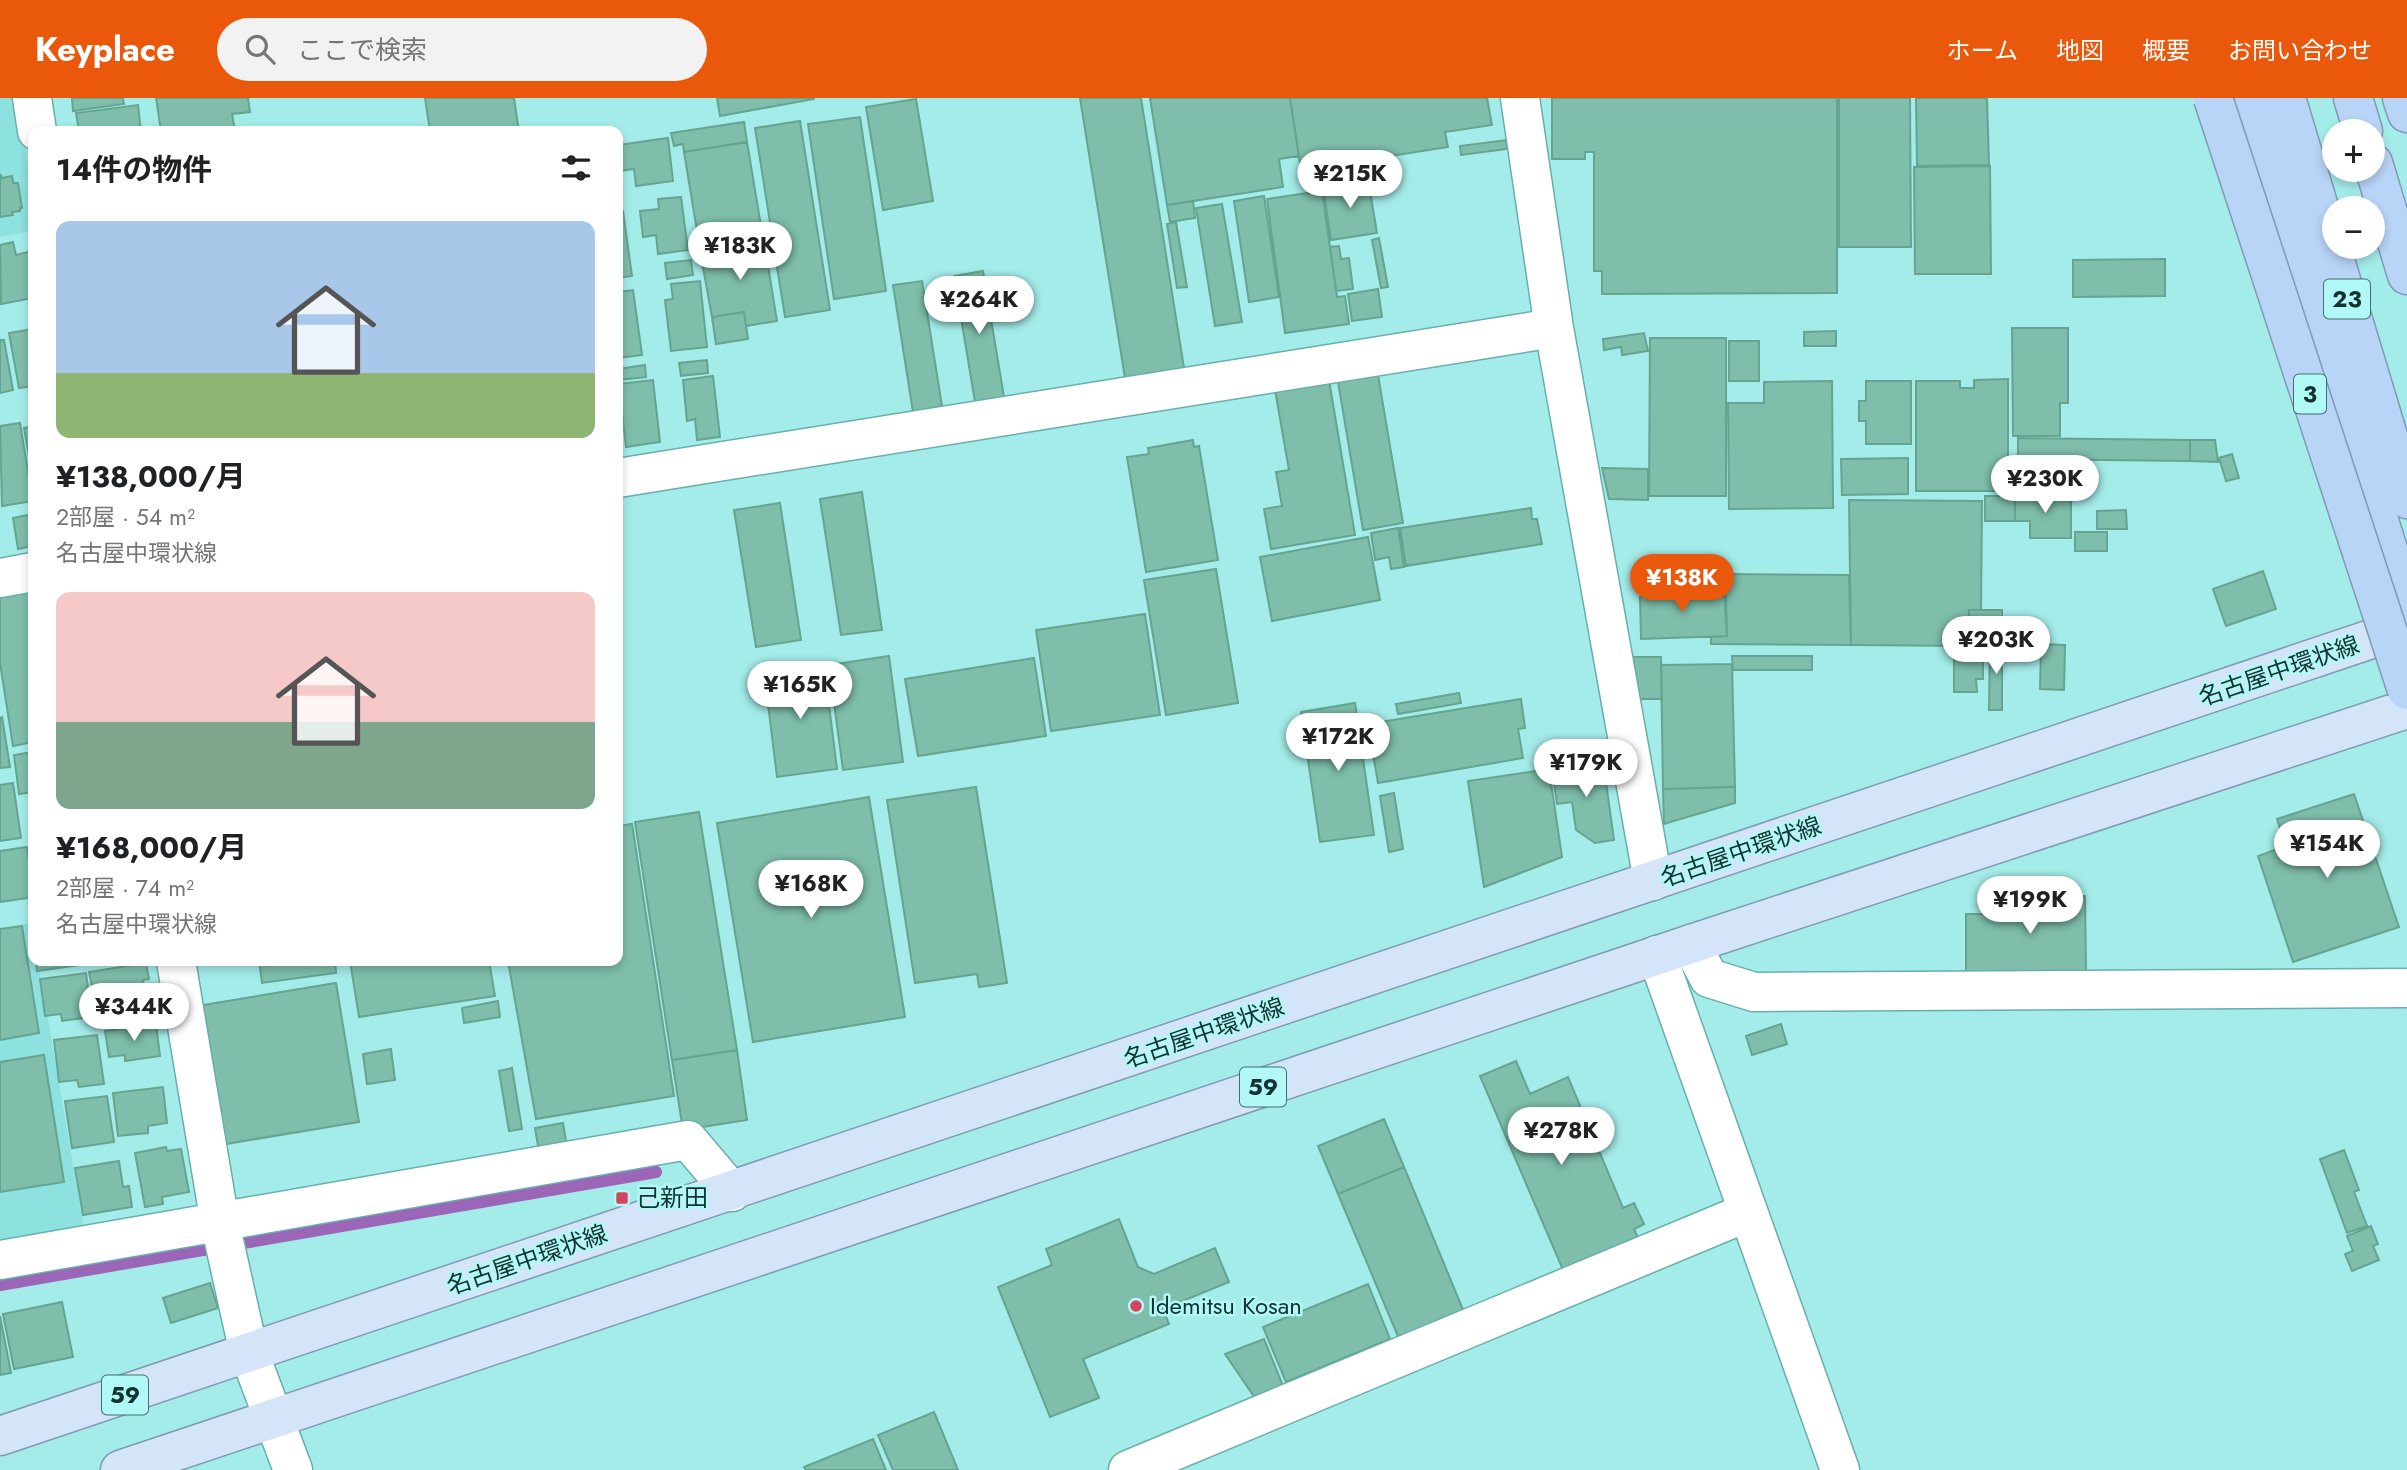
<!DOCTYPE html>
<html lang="ja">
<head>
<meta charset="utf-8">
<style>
  body { margin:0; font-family:Jost,"Noto Sans JP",sans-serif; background:#f2f2f2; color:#202124; height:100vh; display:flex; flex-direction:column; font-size:26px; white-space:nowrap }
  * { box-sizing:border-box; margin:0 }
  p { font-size:23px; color:#757577 }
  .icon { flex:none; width:38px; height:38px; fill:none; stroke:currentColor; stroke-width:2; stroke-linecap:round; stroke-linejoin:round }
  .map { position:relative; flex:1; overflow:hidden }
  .sheet { position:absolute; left:28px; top:28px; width:595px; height:840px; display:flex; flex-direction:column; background:#fff; border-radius:14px; box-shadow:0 4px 10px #0003 }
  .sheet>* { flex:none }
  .tools { position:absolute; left:2322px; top:21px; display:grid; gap:14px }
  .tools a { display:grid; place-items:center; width:63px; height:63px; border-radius:50%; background:#fff; box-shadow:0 4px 10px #0003; font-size:35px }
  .price { position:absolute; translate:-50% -60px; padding:0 16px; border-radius:24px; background:#fff; color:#222; font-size:23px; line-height:46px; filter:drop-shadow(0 2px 4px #0008) }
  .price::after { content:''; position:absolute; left:50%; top:42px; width:21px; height:16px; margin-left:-10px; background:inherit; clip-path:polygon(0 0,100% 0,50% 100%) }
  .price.current { background:#ea580c; color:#fff }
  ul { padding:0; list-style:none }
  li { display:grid; align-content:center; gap:14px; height:371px; padding:0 28px }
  li span { display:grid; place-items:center; height:217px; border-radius:14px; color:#555 }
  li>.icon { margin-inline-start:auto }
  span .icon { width:126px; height:126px; fill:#fffc; stroke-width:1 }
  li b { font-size:30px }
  h2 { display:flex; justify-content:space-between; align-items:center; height:84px; padding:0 28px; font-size:30px }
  header { display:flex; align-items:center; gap:42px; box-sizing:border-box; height:98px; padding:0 35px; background:#ea580c; color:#fff }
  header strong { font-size:33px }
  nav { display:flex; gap:38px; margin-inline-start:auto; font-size:24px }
  .search { width:490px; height:63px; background:#f2f2f2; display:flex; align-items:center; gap:18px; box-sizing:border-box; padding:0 24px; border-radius:38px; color:#757577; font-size:26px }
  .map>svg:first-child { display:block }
  .built { fill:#8de1de }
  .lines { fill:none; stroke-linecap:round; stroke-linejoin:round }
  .stream { stroke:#9b66b8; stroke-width:12 }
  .building { fill:#7ebeaa; stroke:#65a491; stroke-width:2 }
  .minor-casing { stroke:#68afac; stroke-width:41 }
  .major-casing { stroke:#7f9bb1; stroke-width:41 }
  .highway-casing { stroke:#7f9bb1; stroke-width:41 }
  .minor { stroke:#fff; stroke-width:38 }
  .major { stroke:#d4e5fa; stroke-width:38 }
  .highway { stroke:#b8d4f6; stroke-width:38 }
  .highway-bridge-casing { stroke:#7f9bb1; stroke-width:41; stroke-linecap:butt }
  .highway-bridge { stroke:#b8d4f6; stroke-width:38 }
  .poi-dot { fill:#d44461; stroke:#b1f9f6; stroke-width:2.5 }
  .labels { text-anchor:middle; stroke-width:5; stroke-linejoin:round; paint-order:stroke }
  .shield { fill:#b1f9f6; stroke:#436e6c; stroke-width:2 }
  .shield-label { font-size:23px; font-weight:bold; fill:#143231 }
  .street-label { font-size:24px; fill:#143231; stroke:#b1f9f6 }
  .poi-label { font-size:24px; fill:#143231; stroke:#b1f9f6; text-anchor:start }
</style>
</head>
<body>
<header>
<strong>Keyplace</strong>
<div class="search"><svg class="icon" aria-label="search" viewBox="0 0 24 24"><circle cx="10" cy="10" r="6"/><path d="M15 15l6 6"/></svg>ここで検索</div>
<nav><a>ホーム</a><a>地図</a><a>概要</a><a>お問い合わせ</a></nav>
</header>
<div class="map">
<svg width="2407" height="1372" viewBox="0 0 2407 1372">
  <rect width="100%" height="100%" fill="#a4ece9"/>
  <path class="built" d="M0 0H17L33 102V133L0 139Z
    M31 825 33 863H38L85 1136 0 1147V830Z"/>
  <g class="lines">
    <path class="stream" d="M0 1187 656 1074"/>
  </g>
  <path class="building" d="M72 0H123L124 6 73 13Z
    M156 0H248L250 14 232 16 235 33H161Z
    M425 0H514L519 33H430Z
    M717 0H814V1L720 18Z
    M1080 0H1141L1184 270 1125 280Z
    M1150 0H1290L1299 58 1279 61 1283 89 1167 107Z
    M1290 0H1487L1492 27 1445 34 1448 49 1301 72Z
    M1552 0H1837V195L1602 196V173H1594V54H1585V61H1552Z
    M1839 0H1910L1911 149H1839Z
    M1916 0H1987L1989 67 1917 68Z
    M916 1 933 103 883 112 866 9Z
    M138 7 141 33H79L76 15Z
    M860 19 886 193 834 201 808 26Z
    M800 23 830 212 785 219 755 30Z
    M744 24 747 44 684 54 683 46 674 48 671 35Z
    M668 40 673 83 636 88 634 71 618 73V47Z
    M1506 42 1507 51 1461 57 1460 48Z
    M747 44 763 140 700 151 684 54Z
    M1990 68 1991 176H1915L1914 69Z
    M0 76 2 80 12 78 13 85H18L22 110H20V113L12 114 13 117 0 119Z
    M1368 81 1377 135 1331 142 1323 88Z
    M1322 93 1337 199 1345 198 1349 226 1285 235 1267 101Z
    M1264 98 1279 199 1249 204 1234 103Z
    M681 99 688 152 658 156 656 137 643 139 640 113 659 111 658 101Z
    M1193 103 1195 120 1170 124 1167 107Z
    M1222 106 1242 224 1215 228 1196 110Z
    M623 113 632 178 618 180V114Z
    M1176 124 1187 189 1177 190 1167 126Z
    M1379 140 1388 189 1381 190 1372 142Z
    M764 143 777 223 746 228 744 214 712 219 700 153Z
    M13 144 16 157 32 153 33 200 1 206 0 147Z
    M1339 148 1341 161 1349 160 1353 191 1336 193 1330 149Z
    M2165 161V198L2073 199V162Z
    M691 162 693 177 667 181 665 165Z
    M983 173 1004 299 975 304 954 178Z
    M700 183 707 249 671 253 665 202 673 201 671 186Z
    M922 183 942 308 913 314 893 187Z
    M1378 191 1382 219 1352 223 1348 196Z
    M633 192 642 257 618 260V194Z
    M744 214 748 241 716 246 712 219Z
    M2012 230H2068V305H2060V338H2013Z
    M33 231V288L19 290 9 235Z
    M1836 233V248H1804V234Z
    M1644 235 1648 253 1622 257 1621 249 1604 252 1603 241Z
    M1650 240H1726V398H1649Z
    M0 242H4L13 292 0 295Z
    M1729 243H1759V283H1729Z
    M707 262 708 275 681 278 679 265Z
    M645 267 646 279 619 282 618 271Z
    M1377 271 1403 425 1363 432 1337 278Z
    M713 278 720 339 697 342 695 321 687 323 683 282Z
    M2008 281V393H1916V283H1960V290H1974V282Z
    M653 282 660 344 626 349 619 286Z
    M1329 282 1355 437 1271 451 1264 411 1282 408 1276 374 1289 372 1275 292Z
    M1832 283 1833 410 1729 411 1728 305H1764V284Z
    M1866 283H1911V346H1866V323H1859V303H1866Z
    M20 325 33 403 2 408 0 328Z
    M33 328V383L24 330Z
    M2018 340 2190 342V363L2018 361Z
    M1193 342 1194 349 1199 348 1218 462 1146 474 1127 359 1149 356 1148 350Z
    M2190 342H2215L2218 364 2190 363Z
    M2232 356 2239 380 2226 383 2219 360Z
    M1908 360V396L1842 397 1841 361Z
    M1602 370 1648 371V402L1609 401Z
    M862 394 882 532 841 537 820 401Z
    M1985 398H2015V423H1985Z
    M2015 398H2071V440H2030V423H2015Z
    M1849 402 1982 403 1981 512H1969V548L1851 547Z
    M780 405 801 542 756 549 734 412Z
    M1531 410 1532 421H1537L1542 446 1406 468 1400 430Z
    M2126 412 2127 431H2097V413Z
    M33 416V448L18 451 13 420Z
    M1398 430 1404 469 1391 471 1389 459 1375 462 1371 435Z
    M2075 434H2107V453H2075Z
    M1368 439 1380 502 1272 523 1260 459Z
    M1216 471 1238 605 1166 617 1144 482Z
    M2263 473 2276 511 2226 528 2213 491Z
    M1723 476 1849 477 1851 547 1711 546V539L1727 538Z
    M1708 489V499L1726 498 1727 538 1641 541 1640 499H1647V491Z
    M33 493V644L13 648 0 565V498Z
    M1969 512H2002V543H1969Z
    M1145 516 1160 617 1051 633 1036 532Z
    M1990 544H2002V612H1989Z
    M2041 546 2065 547 2064 592 2040 591Z
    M889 558 903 664 843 672 829 567Z
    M1732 558H1812V572H1733Z
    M1633 559H1661L1662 601H1639Z
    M1983 559V581H1976L1977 594H1954V560Z
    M1034 560 1046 638 918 658 905 581Z
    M1732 566 1735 689 1663 691 1661 567Z
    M824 567 837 671 777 679 764 574Z
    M1459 595 1461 605 1398 616 1396 606Z
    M1521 601 1525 630 1518 631 1523 660 1378 685 1368 626Z
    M1355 605 1374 737 1320 744 1301 614Z
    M2 619 10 669 0 670V620Z
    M33 654V694L19 696 14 657Z
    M1603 663 1614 742 1595 745 1576 732 1572 704 1557 706 1552 670Z
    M1549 671 1562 759 1484 789 1468 683Z
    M13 685 21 740 0 743V687Z
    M976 689 1007 885 979 889 977 876 915 885 887 702Z
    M1735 689V705L1664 726 1663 691Z
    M1394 695 1403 751 1389 754 1380 698Z
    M2354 696 2399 829 2293 864 2258 758 2286 748 2277 721Z
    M869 699 905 919 753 944 717 725Z
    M699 714 737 952 672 962 635 724Z
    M632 726 674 998 536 1021 508 863H618V728Z
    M27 749 33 796 28 798V800L0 804V753Z
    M2037 791H2063V798H2085L2086 873H1966V816H2014V798H2037Z
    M22 828 39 935 0 942V831Z
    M36 863H79L80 867 37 873Z
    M259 863H335L336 875 262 885Z
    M350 863H489L495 898 359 919Z
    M146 865 149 881 143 882 146 903 124 906 125 913 98 917 89 874Z
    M86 875 92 919 62 923 61 916 45 918 40 881Z
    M336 885 359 1024 226 1046 203 907Z
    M498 903 500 919 464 925 462 910Z
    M156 926 160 958 125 963V957L109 959 105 933Z
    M1781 926 1787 946 1752 957 1746 938Z
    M97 937 104 986 79 989 77 982 59 984 54 942Z
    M391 951 395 982 367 986 363 956Z
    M737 952 747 1022 683 1032 672 962Z
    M44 957 64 1084 0 1094V964Z
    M1516 963 1530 996 1568 979 1623 1110 1634 1105 1644 1126 1634 1131 1638 1140 1563 1172 1480 978Z
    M512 970 522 1031 509 1033 499 973Z
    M163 989 167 1025 148 1028V1035L118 1038 113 995Z
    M107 998 114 1044 72 1050 65 1003Z
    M1384 1021 1404 1069 1338 1096 1318 1048Z
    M563 1025 567 1049 539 1054 535 1030Z
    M166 1049 167 1053 181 1051 189 1094 162 1099 163 1106 145 1109 135 1055Z
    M2344 1052 2359 1092 2354 1094 2367 1128 2347 1135 2320 1061Z
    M119 1063 123 1089 129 1088 132 1109 83 1117 75 1070Z
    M1404 1069 1464 1214 1399 1241 1338 1096Z
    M1119 1121 1138 1169 1154 1176 1215 1150 1229 1184 1163 1211 1169 1226 1083 1261 1099 1300 1050 1319 998 1189 1052 1167 1046 1151Z
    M2371 1128 2378 1146 2373 1148 2379 1162 2352 1173 2345 1156 2353 1153 2347 1138Z
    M210 1185 218 1210 171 1225 163 1200Z
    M1368 1186 1390 1241 1286 1284 1263 1229Z
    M62 1204 73 1259 14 1271 3 1216Z
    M0 1218 11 1275 0 1277Z
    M1264 1241 1283 1288 1255 1300 1225 1256Z
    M934 1314 958 1372H893L878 1337Z
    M873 1341 886 1372H806L804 1369Z"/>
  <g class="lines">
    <g class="minor-casing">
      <path id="minor" d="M32 0 37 33
        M1520 0 1554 230 1653 783
        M618 380 1554 230
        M0 480 33 474
        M1691 846 1709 880 1754 894 2407 890
        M1657 857 1840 1372
        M176 863 220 1125 249 1255 293 1372
        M0 1162 688 1042 732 1094
        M1128 1372 1748 1114"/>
    </g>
    <g class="major-casing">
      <path id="major" d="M0 1338 2407 529
        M120 1372 1691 846 2407 611"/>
    </g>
    <g class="highway-casing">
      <path id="highway" d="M2248 0 2407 513
        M2286 0 2407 401
        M2353 0 2363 33
        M2402 0 2407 15
        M2373 65 2407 177"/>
    </g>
    <use href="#minor" class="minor"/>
    <use href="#major" class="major"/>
    <use href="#highway" class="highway"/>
    <g class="highway-bridge-casing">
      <path id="highway-bridge" d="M2213 0 2407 592"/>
    </g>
    <use href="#highway-bridge" class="highway-bridge"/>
  </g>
  <g class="poi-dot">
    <rect x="615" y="1093" width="14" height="14" rx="3.5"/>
    <circle cx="1136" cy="1208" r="7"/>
  </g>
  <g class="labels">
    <g class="shield">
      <rect x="2324" y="181.5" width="46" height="39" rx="5"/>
      <rect x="2294" y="276.5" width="32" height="39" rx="5"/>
      <rect x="1240" y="969.5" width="46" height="39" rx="5"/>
      <rect x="102" y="1277.5" width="46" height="39" rx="5"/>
    </g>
    <g class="shield-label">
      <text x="2347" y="209">23</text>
      <text x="2310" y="304">3</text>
      <text x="1263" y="997">59</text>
      <text x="125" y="1305">59</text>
    </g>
    <g class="street-label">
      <text transform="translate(2279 573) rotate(-19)" y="8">名古屋中環状線</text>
      <text transform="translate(1741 754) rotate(-19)" y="8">名古屋中環状線</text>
      <text transform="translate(1204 935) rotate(-19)" y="8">名古屋中環状線</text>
      <text transform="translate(527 1162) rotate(-19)" y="8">名古屋中環状線</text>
    </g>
    <g class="poi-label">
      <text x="636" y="1108">己新田</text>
      <text x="1150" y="1216">Idemitsu Kosan</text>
    </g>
  </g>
</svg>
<div class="tools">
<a>+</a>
<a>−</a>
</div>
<b class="price" style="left:1350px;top:112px">¥215K</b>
<b class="price" style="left:740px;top:184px">¥183K</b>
<b class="price" style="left:979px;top:238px">¥264K</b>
<b class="price" style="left:2045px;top:417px">¥230K</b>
<b class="price current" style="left:1682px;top:516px">¥138K</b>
<b class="price" style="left:1996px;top:578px">¥203K</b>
<b class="price" style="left:800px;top:623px">¥165K</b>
<b class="price" style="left:1338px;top:675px">¥172K</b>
<b class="price" style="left:1586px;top:701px">¥179K</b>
<b class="price" style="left:2327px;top:782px">¥154K</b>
<b class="price" style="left:811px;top:822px">¥168K</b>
<b class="price" style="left:2030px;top:838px">¥199K</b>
<b class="price" style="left:134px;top:945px">¥344K</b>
<b class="price" style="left:1561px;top:1069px">¥278K</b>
<section class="sheet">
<h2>14件の物件<svg class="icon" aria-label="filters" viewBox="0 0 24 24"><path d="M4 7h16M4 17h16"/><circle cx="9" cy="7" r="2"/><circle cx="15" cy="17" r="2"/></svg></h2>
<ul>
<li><span style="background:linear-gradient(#a9c7e8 70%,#8fb573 0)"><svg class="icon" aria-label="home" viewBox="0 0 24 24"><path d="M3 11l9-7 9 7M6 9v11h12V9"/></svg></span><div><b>¥138,000/月</b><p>2部屋 · 54 m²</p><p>名古屋中環状線</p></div></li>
<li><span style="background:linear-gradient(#f6c9c9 60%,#7fa58c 0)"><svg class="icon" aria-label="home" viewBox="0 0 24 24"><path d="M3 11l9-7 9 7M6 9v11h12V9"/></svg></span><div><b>¥168,000/月</b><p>2部屋 · 74 m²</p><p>名古屋中環状線</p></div></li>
</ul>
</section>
</div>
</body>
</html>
